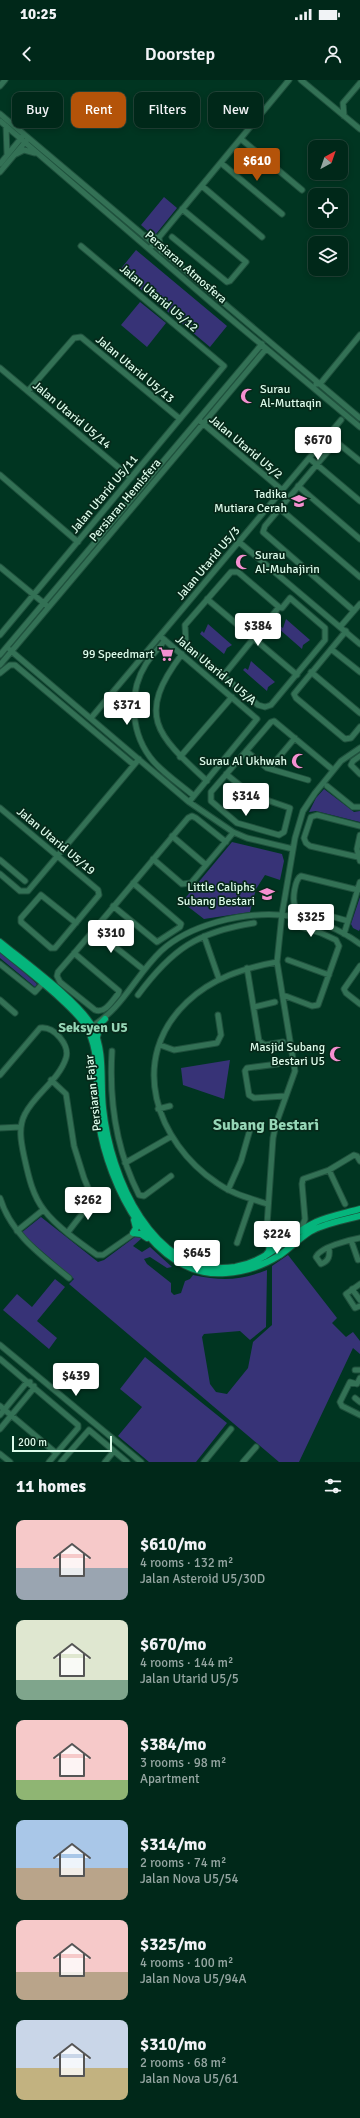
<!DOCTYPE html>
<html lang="en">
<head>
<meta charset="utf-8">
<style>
  body { margin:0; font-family:Signika,sans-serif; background:#0a3022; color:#f1f3f6; height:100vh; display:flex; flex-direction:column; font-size:15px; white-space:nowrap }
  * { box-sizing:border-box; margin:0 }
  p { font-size:13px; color:#95a6a2 }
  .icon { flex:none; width:22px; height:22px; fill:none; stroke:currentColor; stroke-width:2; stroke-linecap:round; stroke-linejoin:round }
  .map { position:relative; height:1382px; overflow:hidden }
  .sheet { display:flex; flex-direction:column; background:#002819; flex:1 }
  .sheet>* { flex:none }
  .guide { position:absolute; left:12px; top:12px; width:336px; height:36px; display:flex; gap:8px }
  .needle { width:26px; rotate:40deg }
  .tools { position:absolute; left:308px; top:60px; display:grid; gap:8px }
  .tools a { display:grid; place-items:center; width:40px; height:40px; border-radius:8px; background:#002819; box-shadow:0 2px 6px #0003,0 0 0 1px #224438; font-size:20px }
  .scale { position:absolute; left:12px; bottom:10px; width:100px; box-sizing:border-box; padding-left:4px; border:2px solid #dcfbea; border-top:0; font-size:11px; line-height:14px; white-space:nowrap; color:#dcfbea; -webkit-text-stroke:3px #06291a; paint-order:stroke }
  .price { position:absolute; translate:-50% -34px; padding:0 9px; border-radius:4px; background:#fff; color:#222; font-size:13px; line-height:26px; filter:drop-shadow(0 1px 2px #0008) }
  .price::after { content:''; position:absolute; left:50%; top:24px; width:12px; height:9px; margin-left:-6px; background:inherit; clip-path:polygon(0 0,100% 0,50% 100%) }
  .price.selected { background:#b45309; color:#fff }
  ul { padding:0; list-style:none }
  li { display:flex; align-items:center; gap:12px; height:100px; padding:0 16px }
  li span { display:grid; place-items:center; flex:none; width:112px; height:80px; border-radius:8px; color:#555 }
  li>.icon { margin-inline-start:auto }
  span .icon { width:48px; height:48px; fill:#fffc; stroke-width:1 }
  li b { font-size:17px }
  h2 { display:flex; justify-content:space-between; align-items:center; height:48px; padding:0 16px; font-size:17px }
  .tag { padding:0 14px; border-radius:8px; background:#002819; box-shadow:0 2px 6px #0003,0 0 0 1px #224438; font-size:14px; line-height:36px }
  .tag.selected { background:#b45309; color:#fff }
  .status { display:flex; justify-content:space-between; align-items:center; height:28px; padding:0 20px; background:#002819; direction:ltr }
  .status svg { height:11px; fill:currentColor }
  header { display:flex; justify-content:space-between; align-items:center; height:52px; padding:0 16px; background:#002819; font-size:18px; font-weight:600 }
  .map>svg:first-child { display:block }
  .green { fill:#373377 }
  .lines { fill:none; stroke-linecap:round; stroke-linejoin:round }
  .minor-casing { stroke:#1f513d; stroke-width:7 }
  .major-casing { stroke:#1f513d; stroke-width:8 }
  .minor { stroke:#337155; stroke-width:5 }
  .major { stroke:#05b57c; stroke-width:6 }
  .labels { text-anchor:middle; stroke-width:3.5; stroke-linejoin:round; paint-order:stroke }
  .street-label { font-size:12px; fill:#dcfbea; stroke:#06291a }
  .poi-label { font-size:12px; fill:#dcfbea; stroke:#06291a; text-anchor:end }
  .quarter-label { font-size:14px; font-weight:bold; fill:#96d6b6; stroke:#06291a }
  .district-label { font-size:16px; font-weight:bold; fill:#96d6b6; stroke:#06291a }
</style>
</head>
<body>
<div class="status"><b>10:25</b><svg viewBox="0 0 49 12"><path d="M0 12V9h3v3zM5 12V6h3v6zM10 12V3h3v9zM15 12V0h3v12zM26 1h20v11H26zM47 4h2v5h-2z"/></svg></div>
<header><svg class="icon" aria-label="back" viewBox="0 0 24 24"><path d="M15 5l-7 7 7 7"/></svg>Doorstep<svg class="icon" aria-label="person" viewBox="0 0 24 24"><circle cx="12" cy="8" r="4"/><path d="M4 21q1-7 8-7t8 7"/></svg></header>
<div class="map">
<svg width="360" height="1382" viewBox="0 0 360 1382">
  <rect width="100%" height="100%" fill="#003521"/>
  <path class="green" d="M164 117 177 128 156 154 150 153 141 145Z
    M136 170 227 246 210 267 119 191Z
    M140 222 166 243 147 267 121 245Z
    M286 539 310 560 303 565 302 569 278 548 280 546 283 548Z
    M208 544 232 565 227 568 224 574 200 554 202 551 204 553Z
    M251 581 275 602 268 607 267 611 243 590 245 588 248 590Z
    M324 709 354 732 360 731V742L316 731 309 732 316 718Z
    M232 762 282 774 284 781 280 800 265 795 256 809 250 832 204 839 182 822Z
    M360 817V849L359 851 353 848 351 844Z
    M0 871 37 904 35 907 0 878Z
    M230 980 224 1019 183 1005 181 988Z
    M41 1137 98 1182 104 1180 135 1157 142 1158 133 1166 142 1172 150 1167 172 1187 167 1188 150 1177 144 1179 147 1184 171 1203V1212L174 1215 181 1213 185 1201 190 1199 193 1195C222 1201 239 1201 267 1190L266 1247 250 1260 240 1251 204 1254 202 1257 210 1304 216 1312 227 1314 248 1288 253 1262 272 1245V1186L288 1175 337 1238 332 1243 346 1257 353 1252 360 1261V1274L353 1268 299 1382H279L69 1204 74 1199 21 1153Z
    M55 1199 65 1207 37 1241 57 1258 49 1269 3 1230 17 1214 32 1227Z
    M145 1277 227 1343 196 1382H149L118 1356 142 1327 120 1309Z"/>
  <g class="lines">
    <g class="minor-casing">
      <path id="minor" d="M301 0 360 49
        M0 6 5 0
        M0 34 360 338
        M344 36 343 23 360 3
        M0 41 213 224 360 347
        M6 46 7 74
        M241 59 302 110
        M16 74 24 70 35 73
        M221 83 282 134
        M0 84 22 57
        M0 92 26 61
        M202 106 262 157
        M143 155 159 158 161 171
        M172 157 227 202 230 201 246 182 182 129
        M151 167 289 0
        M0 288 131 398
        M316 304H320L360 255
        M28 311 74 258 81 257 180 339
        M200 341 282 410
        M309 378 360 421
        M0 395 78 462
        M298 406 360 459
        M279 428 360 497
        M239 462 360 564
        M0 487 46 525
        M207 519 297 595
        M354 531 263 452 265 446 335 363 339 364 360 381
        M340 547 360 524
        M346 551 294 614 296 618 345 659 351 658 360 647
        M0 555 224 286 81 166
        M160 556 257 639 189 722
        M165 560C159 568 151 576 146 584 127 614 131 656 154 682 166 695 181 705 194 716
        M331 569 360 592
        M10 570 189 722 233 752 247 758 293 769
        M182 574C135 636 157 655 207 701
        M0 575 262 264
        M0 585 266 269
        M311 592 360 633
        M0 593 10 585H15L134 685
        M223 596 279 527 282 528 290 518 325 548V560L271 625 265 627 258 625 186 565 185 545 231 492H238L279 527
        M91 638 341 340
        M246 671 267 688 308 700
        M360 676 353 681 351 685 360 694
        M180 677 232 617
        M271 689 273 684 295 658
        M226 694 252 715 290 728 284 752 279 755 237 743 211 721V712L271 642 274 641 333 690
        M327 706 353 727H360
        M0 728 98 810 99 815 55 868H51L21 842V838L41 815 76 843
        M360 755 357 769 360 781
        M172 756 206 785
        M358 777 310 766 306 763 304 758 311 737 317 735 360 746
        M153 779 182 804 191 803 233 753
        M0 780 25 801
        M0 794 20 811H28L139 679
        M113 826 157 862 180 847 181 844 133 803
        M348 841 295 826C292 819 295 799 301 796L358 810
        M94 850 144 890
        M344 854 360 802
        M204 856 219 899
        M74 873 119 911 118 914C112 921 105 934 95 930L60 902 57 896 58 892C102 841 145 789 188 738L192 736 196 738 226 762
        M288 880 329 895
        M0 884 35 912 45 901
        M360 886 344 909 346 913 360 924
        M247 888 259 961 265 965 283 962
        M138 915C172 869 197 852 254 843
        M283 915 312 926 318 925 339 866 336 860 321 853 291 844
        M0 920 15 933
        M254 927 275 922
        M89 948C123 929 134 897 161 871 177 856 196 848 217 842 267 828 318 833 360 864
        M160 965 174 970 217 963 221 955 218 935
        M112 971C109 1020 116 1070 139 1115L144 1116 171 1096
        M278 984 247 988 245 991 249 1015 254 1018 285 1016
        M0 995 40 948C54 946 70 965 66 978 59 1000 35 1014 25 1034 18 1047 21 1062 24 1076 28 1094 32 1115 44 1130 56 1146 80 1163 97 1175H103L136 1152
        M51 1000 66 1014 74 1066 84 1098 91 1115 89 1125 68 1152
        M158 1029 170 1026
        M0 1048 21 1047
        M125 1083 172 1056
        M329 1090 345 1124
        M228 1110 241 1081 251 1046
        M0 1118C11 1154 41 1175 69 1198
        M267 1124C250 1118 232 1114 217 1103 156 1062 127 979 187 922 212 898 244 888 277 882
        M301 1149 305 1139 302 1104 303 1099 329 1090 354 1075 357 1076 360 1081
        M17 1151 43 1130
        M351 1160 358 1180
        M237 1163 252 1119
        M270 1165 267 1145 273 1058 276 1044 295 991 277 882 282 834 295 758 303 731 315 713 341 681 360 668
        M329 1168C330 1176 329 1181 321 1184L316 1177C320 1167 349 1160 360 1158
        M360 1204 346 1214 355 1228 360 1226
        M352 1209 360 1220
        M0 1265 141 1382
        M0 1279 78 1345V1348L49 1382
        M355 1290H360
        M360 1298 357 1304 350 1302 340 1322 342 1326 360 1335
        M355 1318 360 1322
        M0 1326 56 1373
        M0 1335 27 1302H30
        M0 1349 34 1308V1306
        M0 1374 10 1382
        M61 1382 89 1350 127 1382
        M105 1382 114 1371
        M204 1382 231 1349
        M243 1382 256 1367"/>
    </g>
    <g class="major-casing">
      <path id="major" d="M0 862C23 881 81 923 93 948 105 973 100 1001 103 1028 110 1096 152 1199 235 1187 270 1181 286 1156 316 1142 330 1136 346 1133 360 1129
        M0 868C21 886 78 928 88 950 102 979 95 1012 99 1043 108 1103 153 1200 226 1193 245 1192 264 1185 280 1175 291 1167 300 1158 311 1151 326 1143 344 1140 360 1136
        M97 957 100 944 105 939
        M134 1140 136 1148 133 1153 141 1154 147 1158
        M265 1176 269 1171 270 1163"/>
    </g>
    <use href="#minor" class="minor"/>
    <use href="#major" class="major"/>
  </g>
  <defs>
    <g id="mosque-bare" transform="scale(1.2)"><path d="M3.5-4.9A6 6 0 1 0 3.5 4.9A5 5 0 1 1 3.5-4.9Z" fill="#f590d1" stroke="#06291a" stroke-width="2.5" paint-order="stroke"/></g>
    <g id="school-bare" transform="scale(1.2)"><path d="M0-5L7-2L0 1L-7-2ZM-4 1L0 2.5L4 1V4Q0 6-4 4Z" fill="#f590d1" stroke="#06291a" stroke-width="2.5" paint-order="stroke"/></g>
    <g id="supermarket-bare" transform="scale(1.2)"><path d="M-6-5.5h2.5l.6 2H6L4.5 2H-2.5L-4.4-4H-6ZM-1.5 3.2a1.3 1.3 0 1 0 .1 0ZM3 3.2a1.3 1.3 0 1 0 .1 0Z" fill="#f590d1" stroke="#06291a" stroke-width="2.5" paint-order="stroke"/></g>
  </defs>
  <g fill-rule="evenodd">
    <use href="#mosque-bare" x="248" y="316"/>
    <use href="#school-bare" x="299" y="421"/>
    <use href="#mosque-bare" x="243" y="482"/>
    <use href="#supermarket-bare" x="166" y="574"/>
    <use href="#mosque-bare" x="299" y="681"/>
    <use href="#school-bare" x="267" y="814"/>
    <use href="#mosque-bare" x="337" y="974"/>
  </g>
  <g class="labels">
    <g class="street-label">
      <text transform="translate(186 187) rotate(41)" y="4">Persiaran Atmosfera</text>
      <text transform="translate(159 218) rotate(40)" y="4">Jalan Utarid U5/12</text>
      <text transform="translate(135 289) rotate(40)" y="4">Jalan Utarid U5/13</text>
      <text transform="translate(72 335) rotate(40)" y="4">Jalan Utarid U5/14</text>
      <text transform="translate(246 367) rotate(40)" y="4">Jalan Utarid U5/2</text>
      <text transform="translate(104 414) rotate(-50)" y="4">Jalan Utarid U5/11</text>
      <text transform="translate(125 420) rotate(-50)" y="4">Persiaran Hemisfera</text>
      <text transform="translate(208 483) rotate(-50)" y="4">Jalan Utarid U5/3</text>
      <text transform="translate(216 590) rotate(40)" y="4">Jalan Utarid A U5/A</text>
      <text transform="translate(56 761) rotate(40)" y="4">Jalan Utarid U5/19</text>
      <text transform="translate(93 1013) rotate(-96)" y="4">Persiaran Fajar</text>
    </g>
    <g class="poi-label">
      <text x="260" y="313" text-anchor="start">Surau<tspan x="260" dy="14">Al-Muttaqin</tspan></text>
      <text x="287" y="418">Tadika<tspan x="287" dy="14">Mutiara Cerah</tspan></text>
      <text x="255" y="479" text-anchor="start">Surau<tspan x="255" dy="14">Al-Muhajirin</tspan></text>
      <text x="154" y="578">99 Speedmart</text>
      <text x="287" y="685">Surau Al Ukhwah</text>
      <text x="255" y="811">Little Caliphs<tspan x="255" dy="14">Subang Bestari</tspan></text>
      <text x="325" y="971">Masjid Subang<tspan x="325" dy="14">Bestari U5</tspan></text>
    </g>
    <g class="quarter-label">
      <text x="93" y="952">Seksyen U5</text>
    </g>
    <g class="district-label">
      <text x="266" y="1050">Subang Bestari</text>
    </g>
  </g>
</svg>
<div class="tools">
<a><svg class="needle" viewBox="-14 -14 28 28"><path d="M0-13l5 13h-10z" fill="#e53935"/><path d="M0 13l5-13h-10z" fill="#95a6a2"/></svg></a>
<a><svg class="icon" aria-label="locate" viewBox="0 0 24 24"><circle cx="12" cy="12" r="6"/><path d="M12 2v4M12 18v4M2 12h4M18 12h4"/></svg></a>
<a><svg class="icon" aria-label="layers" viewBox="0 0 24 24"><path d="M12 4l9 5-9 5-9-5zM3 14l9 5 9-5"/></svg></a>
</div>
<div class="scale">200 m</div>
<b class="price selected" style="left:257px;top:102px">$610</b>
<b class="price" style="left:318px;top:381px">$670</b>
<b class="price" style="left:258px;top:567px">$384</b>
<b class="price" style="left:127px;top:646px">$371</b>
<b class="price" style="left:246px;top:737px">$314</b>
<b class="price" style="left:311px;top:858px">$325</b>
<b class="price" style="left:111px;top:874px">$310</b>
<b class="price" style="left:88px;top:1141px">$262</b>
<b class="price" style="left:277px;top:1175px">$224</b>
<b class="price" style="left:197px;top:1194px">$645</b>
<b class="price" style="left:76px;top:1317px">$439</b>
<div class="guide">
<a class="tag">Buy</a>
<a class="tag selected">Rent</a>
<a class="tag">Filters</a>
<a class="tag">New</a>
</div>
</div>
<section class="sheet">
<h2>11 homes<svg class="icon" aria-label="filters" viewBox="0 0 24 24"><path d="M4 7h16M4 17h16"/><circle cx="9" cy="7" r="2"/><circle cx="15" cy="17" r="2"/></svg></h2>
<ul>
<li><span style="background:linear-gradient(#f6c9c9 60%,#9aa5b1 0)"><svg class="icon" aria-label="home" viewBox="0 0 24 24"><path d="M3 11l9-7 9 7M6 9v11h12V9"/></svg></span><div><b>$610/mo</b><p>4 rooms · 132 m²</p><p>Jalan Asteroid U5/30D</p></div></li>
<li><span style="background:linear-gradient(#dfe7d0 75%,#7fa58c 0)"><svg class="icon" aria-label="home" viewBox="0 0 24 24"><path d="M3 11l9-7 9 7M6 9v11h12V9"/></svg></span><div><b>$670/mo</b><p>4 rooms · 144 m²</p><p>Jalan Utarid U5/5</p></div></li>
<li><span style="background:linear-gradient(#f6c9c9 75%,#8fb573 0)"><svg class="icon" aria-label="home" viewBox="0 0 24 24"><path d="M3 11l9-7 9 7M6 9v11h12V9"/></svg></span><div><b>$384/mo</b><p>3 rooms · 98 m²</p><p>Apartment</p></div></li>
<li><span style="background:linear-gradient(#a9c7e8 60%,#b9a48a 0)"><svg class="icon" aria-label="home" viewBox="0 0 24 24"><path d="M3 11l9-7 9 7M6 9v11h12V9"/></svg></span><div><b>$314/mo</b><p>2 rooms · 74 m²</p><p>Jalan Nova U5/54</p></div></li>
<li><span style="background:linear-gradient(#f6c9c9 65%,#b9a48a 0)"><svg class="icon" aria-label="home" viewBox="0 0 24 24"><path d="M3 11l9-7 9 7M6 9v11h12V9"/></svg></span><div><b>$325/mo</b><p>4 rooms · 100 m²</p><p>Jalan Nova U5/94A</p></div></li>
<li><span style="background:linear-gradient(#c9d6e8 60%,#c2b280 0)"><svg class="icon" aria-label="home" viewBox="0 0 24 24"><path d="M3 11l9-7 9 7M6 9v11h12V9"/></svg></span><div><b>$310/mo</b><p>2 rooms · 68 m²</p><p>Jalan Nova U5/61</p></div></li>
</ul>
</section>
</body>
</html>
